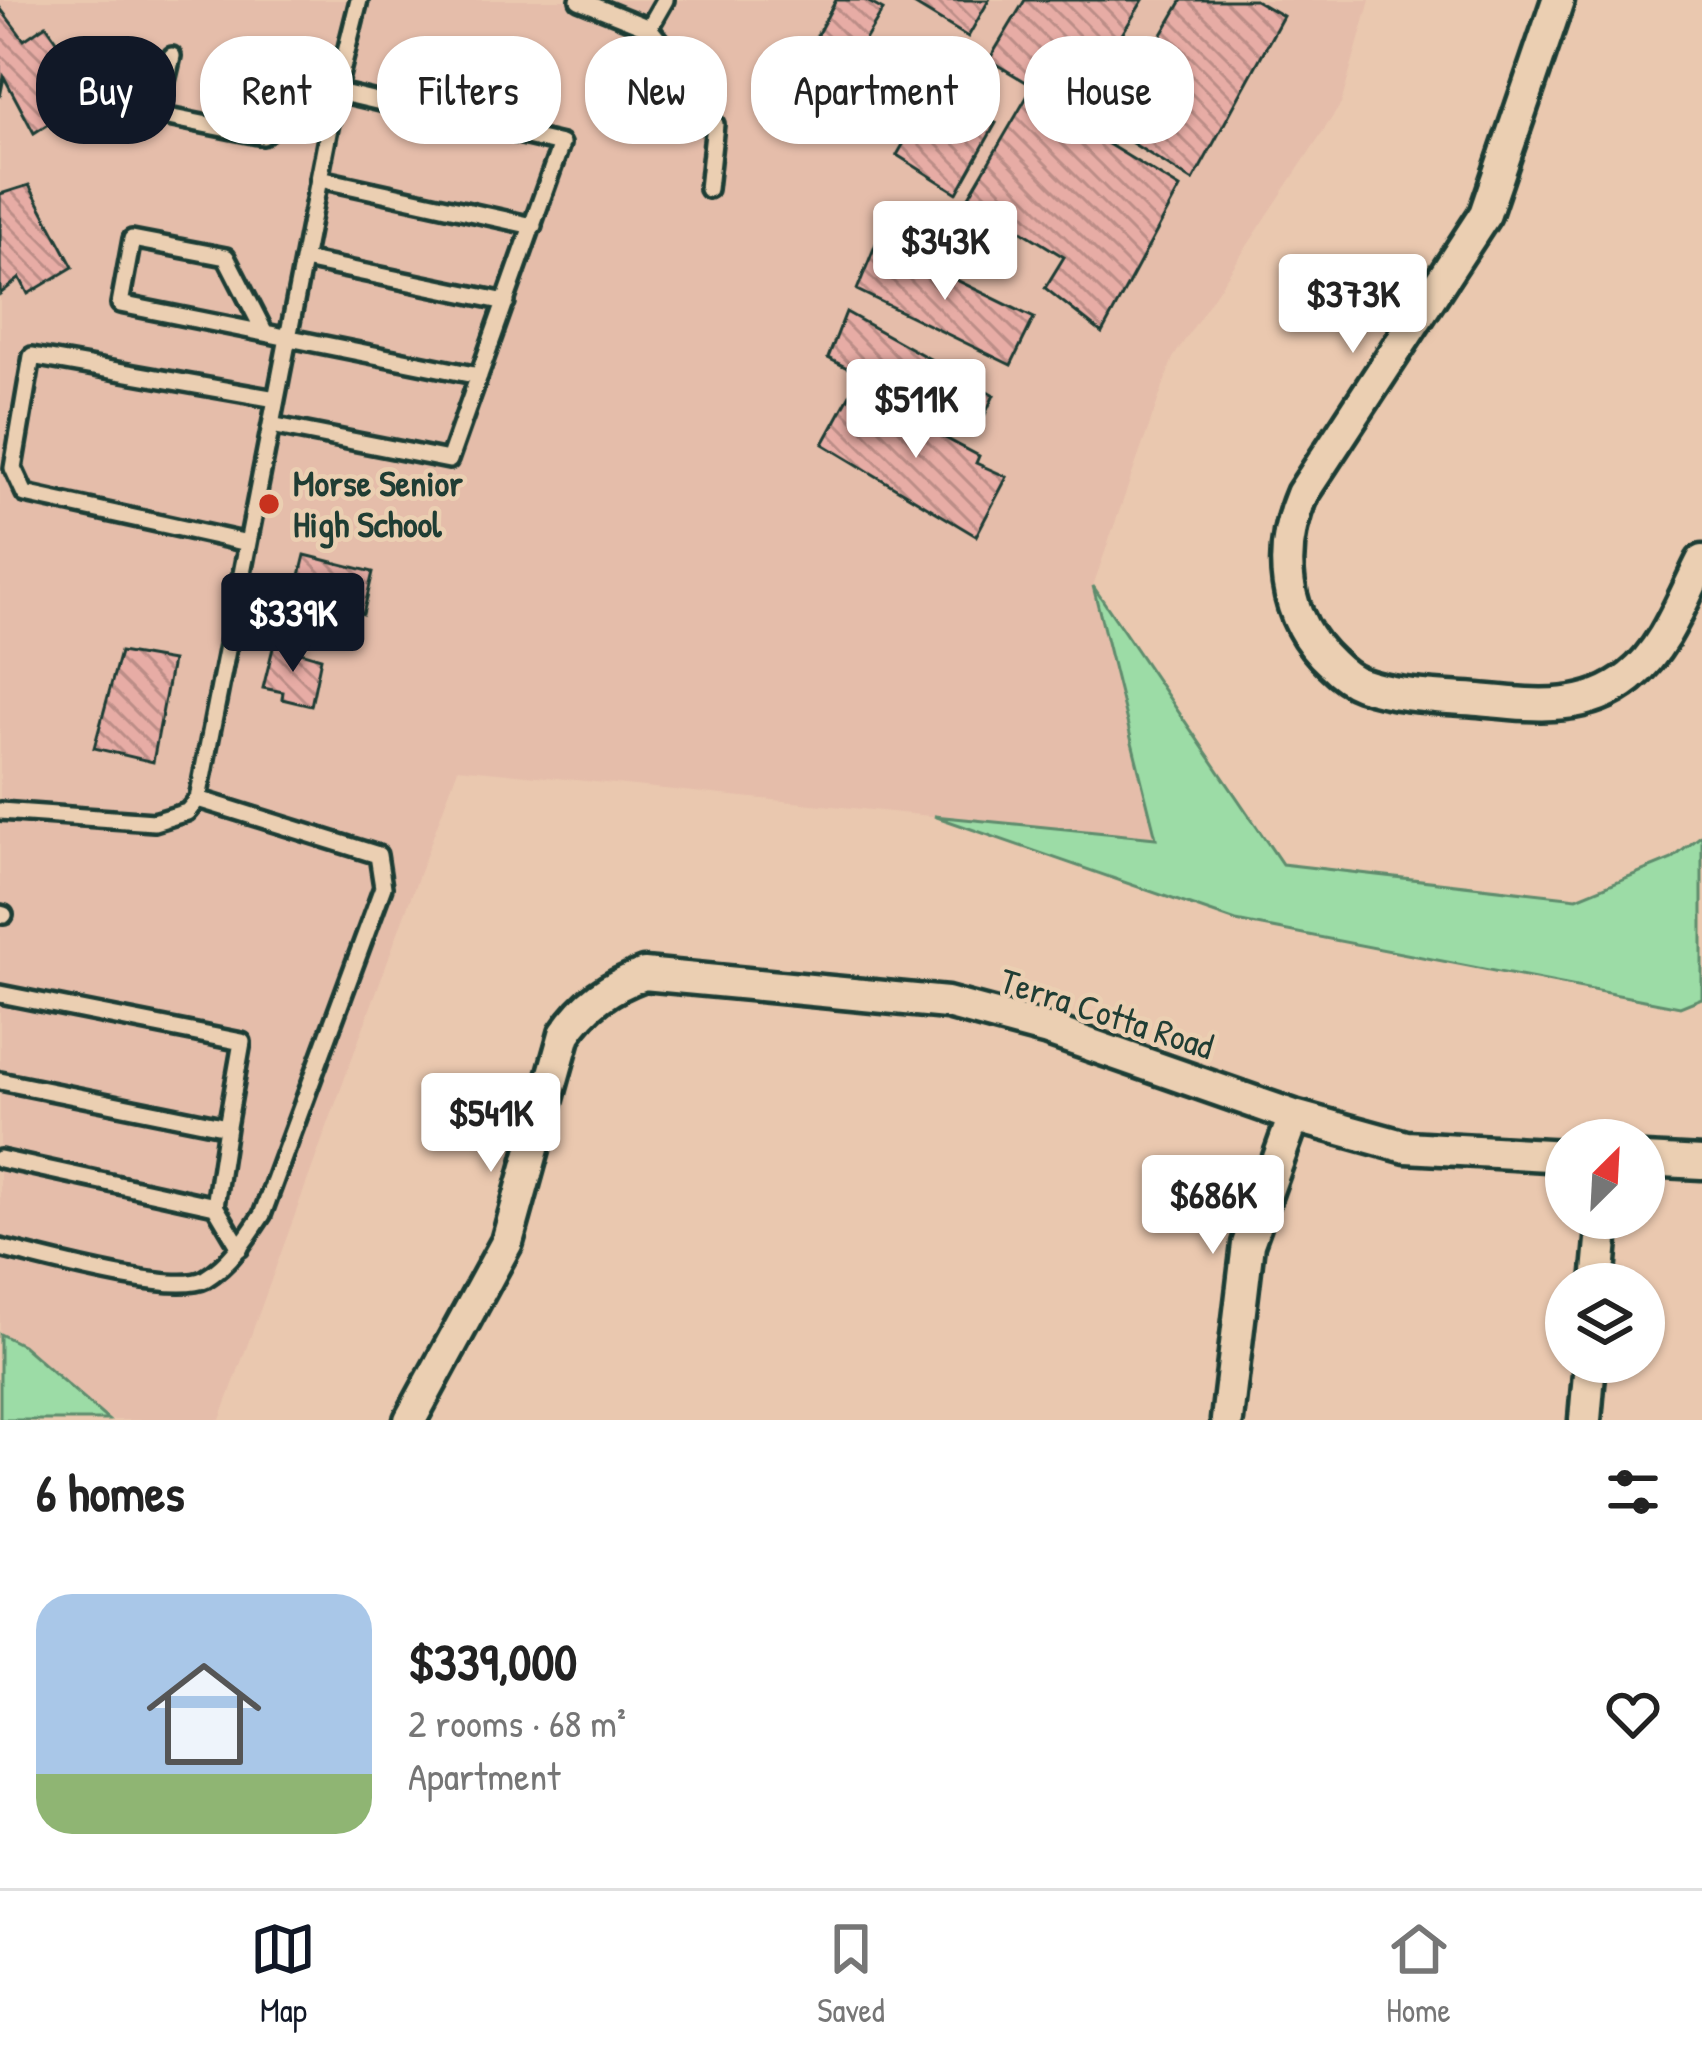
<!DOCTYPE html>
<html lang="en">
<head>
<meta charset="utf-8">
<style>
  body { margin:0; font-family:"Patrick Hand",sans-serif; background:#f2f2f2; color:#222; height:100vh; display:flex; flex-direction:column; font-size:45px; white-space:nowrap }
  * { box-sizing:border-box; margin:0 }
  p { font-size:39px; color:#767676 }
  .icon { flex:none; width:66px; height:66px; fill:none; stroke:currentColor; stroke-width:2; stroke-linecap:round; stroke-linejoin:round }
  .map { position:relative; height:1420px; overflow:hidden }
  .sheet { display:flex; flex-direction:column; background:#fff; flex:1 }
  .sheet>* { flex:none }
  .guide { position:absolute; left:36px; top:36px; width:1632px; height:108px; display:flex; gap:24px }
  .needle { width:78px; rotate:24deg }
  .buttons { position:absolute; left:1545px; top:1119px; display:grid; gap:24px }
  .buttons a { display:grid; place-items:center; width:120px; height:120px; border-radius:50%; background:#fff; box-shadow:0 3px 9px #0004; font-size:60px }
  .price { position:absolute; translate:-50% -102px; padding:0 27px; border-radius:12px; background:#fff; color:#222; font-size:39px; line-height:78px; filter:drop-shadow(0 3px 6px #0008) }
  .price::after { content:''; position:absolute; left:50%; top:72px; width:36px; height:27px; margin-left:-18px; background:inherit; clip-path:polygon(0 0,100% 0,50% 100%) }
  .price.selected { background:#111827; color:#fff }
  ul { padding:0; list-style:none }
  li { display:flex; align-items:center; gap:36px; height:300px; padding:0 36px }
  li span { display:grid; place-items:center; flex:none; width:336px; height:240px; border-radius:36px; color:#555 }
  li>.icon { margin-inline-start:auto }
  span .icon { width:144px; height:144px; fill:#fffc; stroke-width:1 }
  li b { font-size:51px }
  h2 { display:flex; justify-content:space-between; align-items:center; height:144px; padding:0 36px; font-size:51px }
  .pill { padding:0 42px; border-radius:48px; background:#fff; box-shadow:0 3px 9px #0004; font-size:42px; line-height:108px }
  .pill.selected { background:#111827; color:#fff }
  .tabs { display:flex; justify-content:space-around; align-items:center; height:168px; border-top:3px solid #e0e0e0; background:#fff; font-size:33px; color:#767676 }
  .tabs a { display:grid; justify-items:center; gap:6px }
  .tabs .selected { color:#111827 }
  .map>svg:first-child { display:block }
  .built { fill:#e5bdaa }
  .green { fill:#9cdca6; stroke:#5e8c6d; stroke-width:3 }
  .building { fill:url(#building-back-hatch); stroke:#1f3d34; stroke-width:3 }
  .lines { fill:none; stroke-linecap:round; stroke-linejoin:round }
  .service-casing { stroke:#1f3d34; stroke-width:24 }
  .minor-casing { stroke:#1f3d34; stroke-width:39 }
  .service { stroke:#ebcfb2; stroke-width:15 }
  .minor { stroke:#ebcfb2; stroke-width:30 }
  .poi-dot { fill:#c8321e; stroke:#ebcfb2; stroke-width:4.5 }
  .labels { text-anchor:middle; stroke-width:9; stroke-linejoin:round; paint-order:stroke }
  .poi-label { font-size:36px; font-weight:bold; fill:#1f3d34; stroke:#ebcfb2; text-anchor:start }
  .street-label { font-size:36px; fill:#1f3d34; stroke:#ebcfb2 }
</style>
</head>
<body>
<div class="map">
<svg width="1702" height="1420" viewBox="0 0 1702 1420">
  <defs>
    <pattern id="building-back-hatch" width="6" height="6" patternUnits="userSpaceOnUse" patternTransform="scale(3)"><rect width="6" height="6" fill="#e7aca5"/><path d="M-1 5l2 2M0 0l6 6M5-1l2 2" fill="none" stroke="#bb8d87"/></pattern>
  </defs>
  <rect width="100%" height="100%" fill="#eac8af"/>
  <filter id="ink" filterUnits="userSpaceOnUse"><feTurbulence type="fractalNoise" baseFrequency=".00833" numOctaves="2"/><feDisplacementMap in="SourceGraphic" scale="24" xChannelSelector="R" yChannelSelector="G"/><feConvolveMatrix kernelMatrix="1 2 1 2 8 2 1 2 1" color-interpolation-filters="sRGB"/></filter>
  <g filter="url(#ink)">
    <path class="built" d="M0 0H1370L1341 104 1173 358 1093 586 1156 839 458 768 220 1420H0Z"/>
    <path class="green" d="M1093 586 1282 864 1577 898 1672 859 1702 835V998L1680 1007 1236 921 934 816 1156 838Z
      M0 1334 22 1345 108 1420H0Z"/>
    <path class="building" d="M836 0H865L883 10 852 62 815 39Z
      M907 0H989L968 37Z
      M1025 0H1143L1075 111 989 60Z
      M1182 0H1255L1283 16 1193 181 1108 128Z
      M0 8 24 40 46 25 65 52 83 43 108 85 34 133 4 77 0 97Z
      M934 91 996 123 957 193 897 155Z
      M1028 95 1180 188 1102 333 1045 288 1064 257 968 198Z
      M29 185 73 267 28 294 20 278 0 294V194Z
      M877 241 1034 318 1011 365 857 290Z
      M846 312 994 395 976 434 828 358Z
      M853 389 979 456 976 463 1007 477 976 536 823 444Z
      M305 555 373 572 363 614 295 596Z
      M274 644 321 658 311 706 282 699 283 692 263 688Z
      M120 652 172 661 153 762 94 748Z"/>
    <g class="lines">
      <g class="service-casing">
        <path id="service" d="M579 0 649 28 677 63 715 124 708 189
          M649 28 665 0
          M172 56 158 115 263 136 321 88 561 144 449 460 271 425
          M320 179 533 226
          M304 260 506 302
          M264 331 226 257 132 239 120 304 479 376
          M248 543 25 494 13 468 32 356 276 399
          M0 811 154 822 187 812 198 799
          M0 914 4 915
          M0 994 242 1042 227 1127
          M0 1081 227 1127 215 1206 240 1248
          M0 1159 215 1206
          M0 1248C40 1257 174 1296 205 1279 230 1264 247 1238 262 1215L383 887 378 855 198 799 336 92 359 0"/>
      </g>
      <g class="minor-casing">
        <path id="minor" d="M1558 0 1485 214 1302 494C1277 553 1282 618 1331 663 1340 672 1349 680 1361 684 1398 697 1440 697 1479 700 1532 705 1585 713 1630 677 1665 649 1682 600 1702 561
          M1644 1160 1702 1163
          M1598 1284 1604 1218
          M410 1420 507 1242 565 1034C586 1003 609 987 644 974L947 1003 1048 1030 1294 1116 1406 1147 1566 1156
          M1227 1420 1248 1244 1294 1116
          M1585 1420 1590 1362"/>
      </g>
      <use href="#service" class="service"/>
      <use href="#minor" class="minor"/>
    </g>
  </g>
  <circle class="poi-dot" cx="269" cy="504" r="12"/>
  <g class="labels">
    <g class="poi-label">
      <text x="293" y="496">Morse Senior<tspan x="293" dy="41">High School</tspan></text>
    </g>
    <g class="street-label">
      <text transform="translate(1107 1013) rotate(18)" y="13">Terra Cotta Road</text>
    </g>
  </g>
</svg>
<div class="buttons">
<a><svg class="needle" viewBox="-14 -14 28 28"><path d="M0-13l5 13h-10z" fill="#e53935"/><path d="M0 13l5-13h-10z" fill="#767676"/></svg></a>
<a><svg class="icon" aria-label="layers" viewBox="0 0 24 24"><path d="M12 4l9 5-9 5-9-5zM3 14l9 5 9-5"/></svg></a>
</div>
<b class="price" style="left:945px;top:303px">$343K</b>
<b class="price" style="left:1353px;top:356px">$373K</b>
<b class="price" style="left:916px;top:461px">$511K</b>
<b class="price selected" style="left:293px;top:675px">$339K</b>
<b class="price" style="left:491px;top:1175px">$541K</b>
<b class="price" style="left:1213px;top:1257px">$686K</b>
<div class="guide">
<a class="pill selected">Buy</a>
<a class="pill">Rent</a>
<a class="pill">Filters</a>
<a class="pill">New</a>
<a class="pill">Apartment</a>
<a class="pill">House</a>
</div>
</div>
<section class="sheet">
<h2>6 homes<svg class="icon" aria-label="filters" viewBox="0 0 24 24"><path d="M4 7h16M4 17h16"/><circle cx="9" cy="7" r="2"/><circle cx="15" cy="17" r="2"/></svg></h2>
<ul>
<li><span style="background:linear-gradient(#a9c7e8 75%,#8fb573 0)"><svg class="icon" aria-label="home" viewBox="0 0 24 24"><path d="M3 11l9-7 9 7M6 9v11h12V9"/></svg></span><div><b>$339,000</b><p>2 rooms · 68 m²</p><p>Apartment</p></div><svg class="icon" aria-label="heart" viewBox="0 0 24 24"><path d="M12 20l-8-8c-3-5 5-10 8-4 3-6 11-1 8 4z"/></svg></li>
</ul>
</section>
<nav class="tabs">
<a class="selected"><svg class="icon" aria-label="map" viewBox="0 0 24 24"><path d="M3 6l6-2 6 2 6-2v14l-6 2-6-2-6 2zM9 4v14M15 6v14"/></svg>Map</a>
<a><svg class="icon" aria-label="saved" viewBox="0 0 24 24"><path d="M7 4h10v16l-5-4-5 4z"/></svg>Saved</a>
<a><svg class="icon" aria-label="home" viewBox="0 0 24 24"><path d="M3 11l9-7 9 7M6 9v11h12V9"/></svg>Home</a>
</nav>
</body>
</html>
